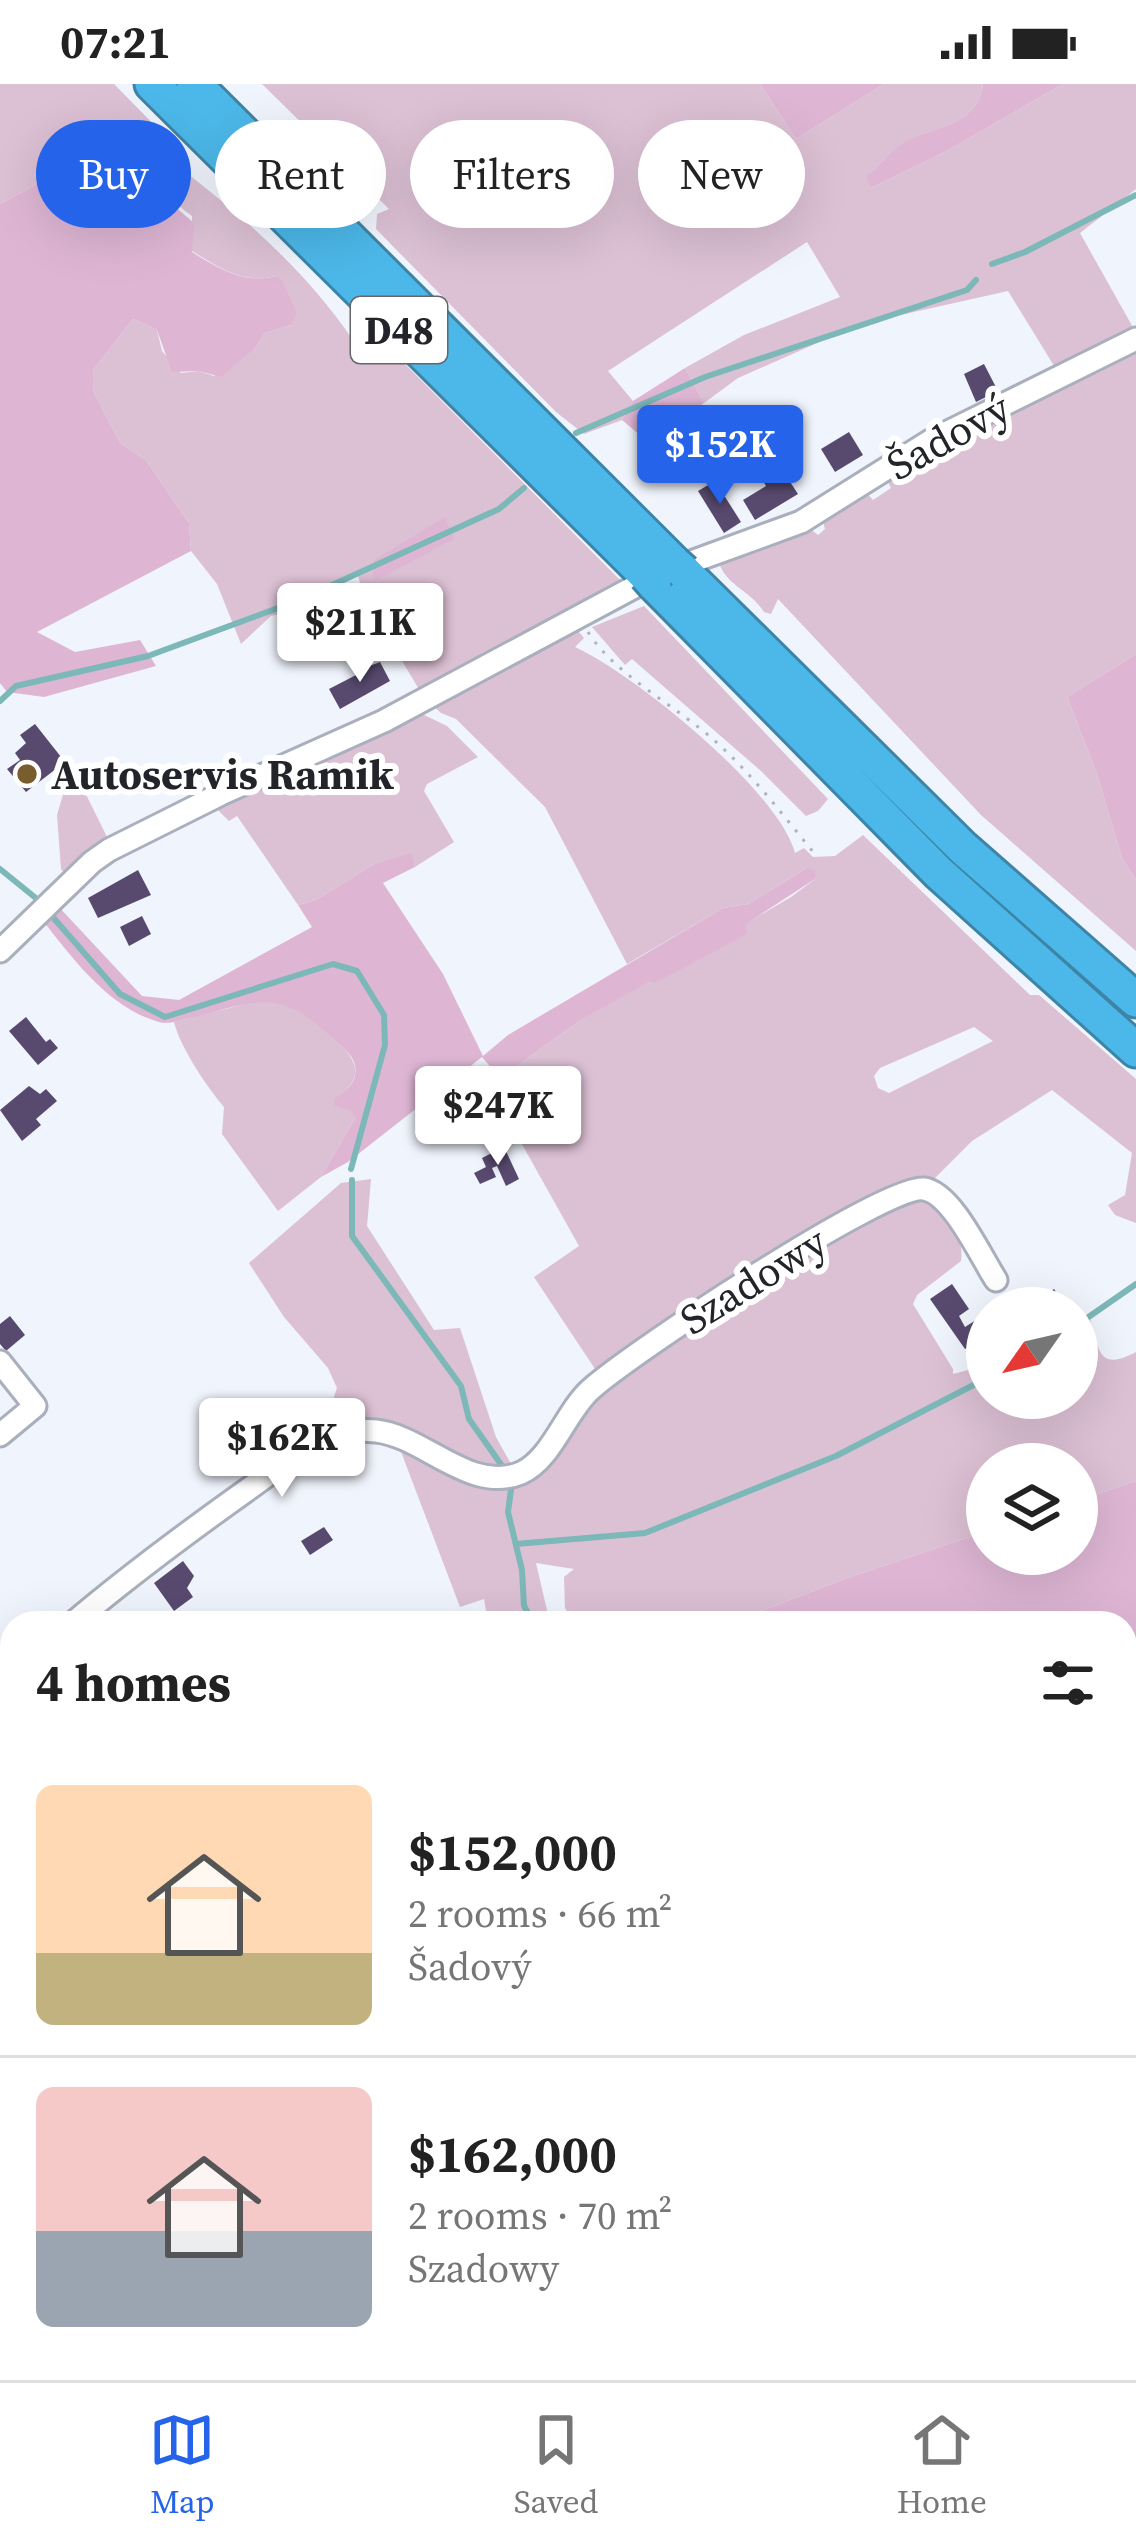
<!DOCTYPE html>
<html lang="en">
<head>
<meta charset="utf-8">
<style>
  body { margin:0; font-family:"Source Serif 4",serif; background:#f2f2f2; color:#222; height:100vh; display:flex; flex-direction:column; font-size:45px; white-space:nowrap }
  * { box-sizing:border-box; margin:0 }
  p { font-size:39px; color:#767676 }
  .icon { flex:none; width:66px; height:66px; fill:none; stroke:currentColor; stroke-width:2; stroke-linecap:round; stroke-linejoin:round }
  .map { position:relative; flex:1; overflow:hidden }
  .details { position:absolute; left:0px; top:1527px; width:1137px; height:771px; display:flex; flex-direction:column; background:#fff; border-radius:36px 36px 0 0; box-shadow:0 12px 48px #0002 }
  .details>* { flex:none }
  .hud { position:absolute; left:36px; top:36px; width:1065px; height:108px; display:flex; gap:24px }
  .needle { width:78px; rotate:236deg }
  .fabs { position:absolute; left:966px; top:1203px; display:grid; gap:24px }
  .fabs a { display:grid; place-items:center; width:132px; height:132px; border-radius:50%; background:#fff; box-shadow:0 12px 48px #0002; font-size:60px }
  .price { position:absolute; translate:-50% -102px; padding:0 27px; border-radius:12px; background:#fff; color:#222; font-size:39px; line-height:78px; filter:drop-shadow(0 3px 6px #0008) }
  .price::after { content:''; position:absolute; left:50%; top:72px; width:36px; height:27px; margin-left:-18px; background:inherit; clip-path:polygon(0 0,100% 0,50% 100%) }
  .price.on { background:#2563eb; color:#fff }
  ul { padding:0; list-style:none }
  li { display:flex; align-items:center; gap:36px; height:300px; padding:0 36px }
  li+li { border-top:3px solid #e0e0e0 }
  li span { display:grid; place-items:center; flex:none; width:336px; height:240px; border-radius:18px; color:#555 }
  li>.icon { margin-inline-start:auto }
  span .icon { width:144px; height:144px; fill:#fffc; stroke-width:1 }
  li b { font-size:51px }
  h2 { display:flex; justify-content:space-between; align-items:center; height:144px; padding:0 36px; font-size:51px }
  .tag { padding:0 42px; border-radius:54px; background:#fff; box-shadow:0 12px 48px #0002; font-size:42px; line-height:108px }
  .tag.on { background:#2563eb; color:#fff }
  .status { display:flex; justify-content:space-between; align-items:center; height:84px; padding:0 60px; background:#fff; direction:ltr }
  .status svg { height:33px; fill:currentColor }
  .tabs { display:flex; justify-content:space-around; align-items:center; height:168px; border-top:3px solid #e0e0e0; background:#fff; font-size:33px; color:#767676 }
  .tabs a { display:grid; justify-items:center; gap:6px }
  .tabs .on { color:#2563eb }
  .map>svg:first-child { display:block }
  .green { fill:#dcc0d4; fill-rule:evenodd }
  .forest { fill:#deb6d4 }
  .lines { fill:none; stroke-linecap:round; stroke-linejoin:round }
  .stream { stroke:#7cb8b8; stroke-width:6 }
  .building { fill:#584a6f }
  .minor-casing { stroke:#a9afbc; stroke-width:27 }
  .major-casing { stroke:#3d84a6; stroke-width:33 }
  .highway-casing { stroke:#3d84a6; stroke-width:39 }
  .path { stroke:#b0b3ba; stroke-width:3; stroke-dasharray:3 9; stroke-linecap:butt }
  .minor { stroke:#fff; stroke-width:21 }
  .major { stroke:#94d4f2; stroke-width:27 }
  .highway { stroke:#4cb8e9; stroke-width:33 }
  .highway-bridge-casing { stroke:#3d84a6; stroke-width:39; stroke-linecap:butt }
  .highway-bridge { stroke:#4cb8e9; stroke-width:33 }
  .poi-dot { fill:#785e2f; stroke:#fff; stroke-width:4.5 }
  .labels { text-anchor:middle; stroke-width:12; stroke-linejoin:round; paint-order:stroke }
  .shield { fill:#fff; stroke:#646669; stroke-width:3 }
  .shield-label { font-size:39px; font-weight:bold; fill:#222429 }
  .street-label { font-size:42px; fill:#222429; stroke:#fff }
  .poi-label { font-size:42px; font-weight:bold; fill:#222429; stroke:#fff; text-anchor:start }
</style>
</head>
<body>
<div class="status"><b>07:21</b><svg viewBox="0 0 49 12"><path d="M0 12V9h3v3zM5 12V6h3v6zM10 12V3h3v9zM15 12V0h3v12zM26 1h20v11H26zM47 4h2v5h-2z"/></svg></div>
<div class="map">
<svg width="1136" height="2296" viewBox="0 0 1136 2296">
  <rect width="100%" height="100%" fill="#f0f4fc"/>
  <path class="green" d="M0 0H114L175 62 166 73C241 130 314 192 364 273L373 265 387 262 622 498 420 607 365 515 358 492 324 502 300 525 271 532 241 560 217 500 191 467 189 439 146 376 120 359 93 306V286L133 235 157 246 162 267 181 289 199 287 214 292 255 264 265 249 291 241 276 192C245 201 217 183 192 167V132C175 121 168 106 156 97 142 88 122 90 106 86L104 75 80 53 35 101 0 120Z
    M262 0H760L796 55 884 0H983C977 45 929 42 903 60 890 69 878 82 867 93L871 104 945 68 1063 0H1136V105L1080 149 1135 247 1056 285 1008 207 860 240 738 294 704 319 685 284 744 251 840 213 807 158 608 287 633 317 622 336 584 350 556 328 376 145 377 130 389 125Z
    M1136 265V570L1067 613 1096 687 1122 774 1136 796V867L981 731 778 515 771 530 764 528C750 506 727 502 719 479L808 443 818 451 825 445 822 433 864 406 873 416 891 404 885 392 908 377 914 386 923 381 919 371Z
    M644 522 828 715 818 727 806 732 761 687 632 575 625 581 592 543Z
    M574 542 584 554 575 563C634 590 779 707 795 769L804 764 813 773 835 772 863 751 1030 911H1039L1136 995V1139L1115 1131 1108 1121 1125 1111 1132 1069 1052 1006 972 1057 929 1100 599 1291 534 1193 579 1162 495 1012 500 994 578 938 791 813 815 795 807 784 748 820 723 824 627 880 545 723 456 635 441 629 430 619ZM974 943 993 957 889 1009 878 1004 874 992 880 984Z
    M418 628 447 642 478 673 427 700 424 707 454 758 415 783 410 770 374 780 316 816 298 821 237 732 229 737 218 726 224 716Z
    M69 676 109 757 66 791 61 785 57 731 70 687 65 678Z
    M275 917C298 921 347 958 354 980 358 992 352 999 345 1008L355 1034 321 1093 278 1127 222 1050 224 1023C207 1003 180 963 174 938L253 918Z
    M371 1095 367 1142 434 1246 460 1244 496 1353 521 1398 604 1304 658 1263 866 1134 897 1117 926 1116C946 1128 965 1152 961 1177L917 1211 913 1220 953 1285V1290L987 1281V1314H1077V1239L1090 1235C1100 1267 1098 1288 1136 1268V1397L1077 1417V1380H987V1447L850 1493 730 1539H574L565 1524 564 1493 574 1485 536 1479 550 1539H488L484 1515 460 1523 392 1344H337L333 1316 337 1304 328 1284 284 1233 249 1179 341 1099Z
    M0 2190 12 2200V2286H364L376 2296H0Z"/>
  <path class="forest" d="M760 0H884L796 55Z
    M983 0H1063L945 68 871 104 866 93C878 83 889 69 902 60 929 42 977 45 983 0Z
    M80 53 100 57 106 86C125 91 149 88 162 103 167 108 168 115 173 120 198 146 195 128 192 168 218 184 245 201 276 192L282 197 297 229 291 241 265 249 255 264 221 293 199 287 172 288 157 246 133 235 93 286V306L120 359 146 376 189 439 191 467 37 548 75 568 140 556 156 582 44 613 7 608 0 599V120L35 101Z
    M685 284 704 319 648 358 622 336 633 317Z
    M445 433 454 455 377 496 373 491 374 476Z
    M1136 570V796L1122 774 1096 687 1067 613Z
    M411 769 415 783 383 799 443 890 483 972 508 951 723 824 748 820 807 784 815 787V795L746 840 747 850 655 899 650 897 578 938 500 994 482 973 348 1078 321 1093 355 1034 351 1027 334 1021V1015C347 1007 360 996 354 978 349 966 333 954 322 945 277 904 249 919 195 933 183 935 170 941 159 938 109 924 74 876 43 837L58 822 142 912 179 916 312 843 298 821 316 816 374 780Z
    M1136 1397V2221L1125 2215V1539H730L850 1493 987 1447V1470H1077V1417Z"/>
  <g class="lines">
    <path class="stream" d="M992 180 1025 168 1136 111
      M576 349 705 293 967 206 976 196
      M0 617 16 602 148 572 297 517 499 425 524 404
      M0 785 37 815 120 910 165 933 333 880 357 887 384 931 385 961 351 1085
      M352 1096V1152L461 1302 469 1335 505 1386
      M1077 1241 1136 1200
      M512 1398 508 1428 522 1486 524 1522 534 1539
      M516 1460 645 1449 836 1372 987 1294
      M1125 2098 1136 2095
      M1125 2170 1136 2173"/>
  </g>
  <path class="building" d="M984 280 998 307 976 318 964 290Z
    M849 348 863 371 835 388 821 365Z
    M781 384 798 410 755 436 743 416 766 402 762 395Z
    M715 397 741 438 724 449 698 407Z
    M380 578 390 597 340 625 329 605 358 590 356 587Z
    M35 640 65 678 26 708 7 685 20 676 15 669 26 659 20 651Z
    M138 786 151 811 98 834 88 814Z
    M142 832 151 850 129 862 120 843Z
    M26 933 46 958 50 955 58 964 38 981 9 947Z
    M29 1002 40 1010 46 1005 57 1017 36 1035 41 1041 22 1057 0 1026Z
    M504 1063 519 1095 506 1102 497 1082 492 1084 496 1093 480 1100 474 1089 486 1083 482 1074Z
    M952 1200 969 1225 959 1232 965 1243 976 1236 986 1251 965 1265 930 1215Z
    M1054 1205 1064 1220 1058 1224H1023Z
    M10 1232 25 1251 6 1267 0 1260V1240Z
    M324 1443 333 1456 310 1471 301 1457Z
    M183 1477 194 1492 187 1504 193 1513 174 1527 154 1499Z
    M8 2095 12 2098V2135L0 2124V2104Z"/>
  <g class="lines">
    <g class="minor-casing">
      <path id="minor" d="M694 477 801 438 932 356 1136 255
        M0 867 92 778 109 766 221 710 384 637 636 502
        M0 1278 35 1322 0 1351
        M73 1539C131 1490 192 1445 254 1401 280 1383 308 1356 339 1348 349 1346 365 1346 376 1347 424 1352 470 1410 521 1389 552 1375 565 1329 590 1306 628 1271 885 1100 924 1105 952 1109 981 1173 996 1196
        M0 1601 12 1590
        M0 2080 12 2073
        M894 2286 899 2296"/>
    </g>
    <g class="major-casing">
      <path id="major" d="M0 1969 12 1979
        M405 2286 418 2296"/>
    </g>
    <g class="highway-casing">
      <path id="highway" d="M152 0 646 491
        M194 0 674 479
        M684 488 963 764 1136 916
        M654 500 939 789 1136 966"/>
    </g>
    <path class="path" d="M588 548C614 590 676 622 715 657 752 690 782 730 814 769"/>
    <use href="#minor" class="minor"/>
    <use href="#major" class="major"/>
    <use href="#highway" class="highway"/>
    <g class="highway-bridge-casing">
      <path id="highway-bridge" d="M674 479 684 488
        M646 491 654 500"/>
    </g>
    <use href="#highway-bridge" class="highway-bridge"/>
  </g>
  <circle class="poi-dot" cx="27" cy="690" r="12"/>
  <g class="labels">
    <rect class="shield" x="351" y="213" width="96" height="66" rx="9"/>
    <g class="shield-label">
      <text x="399" y="260">D48</text>
    </g>
    <g class="street-label">
      <text transform="translate(948 352) rotate(-29)" y="15">Šadový</text>
      <text transform="translate(753 1196) rotate(-32)" y="15">Szadowy</text>
    </g>
    <g class="poi-label">
      <text x="51" y="705">Autoservis Ramik</text>
    </g>
  </g>
</svg>
<div class="fabs">
<a><svg class="needle" viewBox="-14 -14 28 28"><path d="M0-13l5 13h-10z" fill="#e53935"/><path d="M0 13l5-13h-10z" fill="#767676"/></svg></a>
<a><svg class="icon" aria-label="layers" viewBox="0 0 24 24"><path d="M12 4l9 5-9 5-9-5zM3 14l9 5 9-5"/></svg></a>
</div>
<b class="price on" style="left:720px;top:423px">$152K</b>
<b class="price" style="left:360px;top:601px">$211K</b>
<b class="price" style="left:498px;top:1084px">$247K</b>
<b class="price" style="left:282px;top:1416px">$162K</b>
<div class="hud">
<a class="tag on">Buy</a>
<a class="tag">Rent</a>
<a class="tag">Filters</a>
<a class="tag">New</a>
</div>
<section class="details">
<h2>4 homes<svg class="icon" aria-label="filters" viewBox="0 0 24 24"><path d="M4 7h16M4 17h16"/><circle cx="9" cy="7" r="2"/><circle cx="15" cy="17" r="2"/></svg></h2>
<ul>
<li><span style="background:linear-gradient(#ffd9b3 70%,#c2b280 0)"><svg class="icon" aria-label="home" viewBox="0 0 24 24"><path d="M3 11l9-7 9 7M6 9v11h12V9"/></svg></span><div><b>$152,000</b><p>2 rooms · 66 m²</p><p>Šadový</p></div></li>
<li><span style="background:linear-gradient(#f6c9c9 60%,#9aa5b1 0)"><svg class="icon" aria-label="home" viewBox="0 0 24 24"><path d="M3 11l9-7 9 7M6 9v11h12V9"/></svg></span><div><b>$162,000</b><p>2 rooms · 70 m²</p><p>Szadowy</p></div></li>
</ul>
</section>
</div>
<nav class="tabs">
<a class="on"><svg class="icon" aria-label="map" viewBox="0 0 24 24"><path d="M3 6l6-2 6 2 6-2v14l-6 2-6-2-6 2zM9 4v14M15 6v14"/></svg>Map</a>
<a><svg class="icon" aria-label="saved" viewBox="0 0 24 24"><path d="M7 4h10v16l-5-4-5 4z"/></svg>Saved</a>
<a><svg class="icon" aria-label="home" viewBox="0 0 24 24"><path d="M3 11l9-7 9 7M6 9v11h12V9"/></svg>Home</a>
</nav>
</body>
</html>
